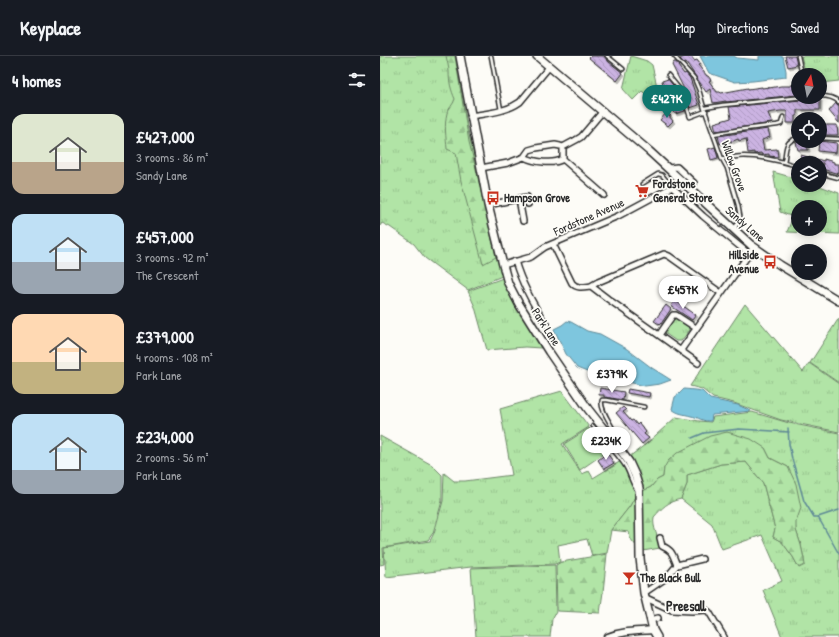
<!DOCTYPE html>
<html lang="en">
<head>
<meta charset="utf-8">
<style>
  body { margin:0; font-family:"Patrick Hand",sans-serif; background:#242831; color:#f1f3f6; height:100vh; display:flex; flex-direction:column; font-size:15px; white-space:nowrap }
  * { box-sizing:border-box; margin:0 }
  p { font-size:13px; color:#9ea1a6 }
  .icon { flex:none; width:22px; height:22px; fill:none; stroke:currentColor; stroke-width:2; stroke-linecap:round; stroke-linejoin:round }
  .map { position:relative; flex:1; overflow:hidden }
  .details { display:flex; flex-direction:column; background:#171b24; width:380px }
  .details>* { flex:none }
  .needle { width:26px; rotate:10deg }
  .buttons { position:absolute; left:411px; top:12px; display:grid; gap:8px }
  .buttons a { display:grid; place-items:center; width:36px; height:36px; border-radius:50%; background:#171b24; box-shadow:0 2px 10px #0003; font-size:20px }
  .price { position:absolute; translate:-50% -34px; padding:0 9px; border-radius:14px; background:#fff; color:#222; font-size:13px; line-height:26px; filter:drop-shadow(0 1px 2px #0008) }
  .price::after { content:''; position:absolute; left:50%; top:24px; width:12px; height:9px; margin-left:-6px; background:inherit; clip-path:polygon(0 0,100% 0,50% 100%) }
  .price.current { background:#0f766e; color:#fff }
  ul { padding:0; list-style:none }
  li { display:flex; align-items:center; gap:12px; height:100px; padding:0 12px }
  li span { display:grid; place-items:center; flex:none; width:112px; height:80px; border-radius:12px; color:#555 }
  li>.icon { margin-inline-start:auto }
  span .icon { width:48px; height:48px; fill:#fffc; stroke-width:1 }
  li b { font-size:17px }
  h2 { display:flex; justify-content:space-between; align-items:center; height:48px; padding:0 12px; font-size:17px }
  header { display:flex; align-items:center; gap:24px; box-sizing:border-box; height:56px; padding:0 20px; background:#171b24; border-bottom:1px solid #363941 }
  header strong { font-size:19px }
  nav { display:flex; gap:22px; margin-inline-start:auto; font-size:14px }
  main { display:flex; flex:1; min-height:0 }
  .map>svg:first-child { display:block }
  .grass { fill:url(#grass-tufts); stroke:#6e8868; fill-rule:evenodd }
  .forest { fill:url(#forest-firs); stroke:#6e8868 }
  .pitch { fill:#b1e4a6; stroke:#6e8868 }
  .water { fill:#7ec6de; stroke:#5d8896 }
  .lines { fill:none; stroke-linecap:round; stroke-linejoin:round }
  .stream { stroke:#5d8896; stroke-width:1.5 }
  .building { fill:url(#building-back-hatch); stroke:#2b2b2b; filter:url(#shadow) }
  .service-casing { stroke:#2b2b2b; stroke-width:5.5 }
  .minor-casing { stroke:#2b2b2b; stroke-width:8 }
  .tertiary-casing { stroke:#2b2b2b; stroke-width:9 }
  .secondary-casing { stroke:#2b2b2b; stroke-width:10 }
  .service { stroke:#fdfcf7; stroke-width:2.5 }
  .minor { stroke:#fdfcf7; stroke-width:5 }
  .tertiary { stroke:#fdfcf7; stroke-width:6 }
  .secondary { stroke:#fdfcf7; stroke-width:7 }
  .labels { text-anchor:middle; stroke-width:3.5; stroke-linejoin:round; paint-order:stroke }
  .street-label { font-size:12px; fill:#2b2b2b; stroke:#fdfcf7 }
  .poi-label { font-size:12px; font-weight:bold; fill:#2b2b2b; stroke:#fdfcf7; text-anchor:start }
  .quarter-label { font-size:14px; font-weight:bold; fill:#2b2b2b; stroke:#fdfcf7 }
</style>
</head>
<body>
<header>
<strong>Keyplace</strong>
<nav><a>Map</a><a>Directions</a><a>Saved</a></nav>
</header>
<main>
<section class="details">
<h2>4 homes<svg class="icon" aria-label="filters" viewBox="0 0 24 24"><path d="M4 7h16M4 17h16"/><circle cx="9" cy="7" r="2"/><circle cx="15" cy="17" r="2"/></svg></h2>
<ul>
<li><span style="background:linear-gradient(#dfe7d0 60%,#b9a48a 0)"><svg class="icon" aria-label="home" viewBox="0 0 24 24"><path d="M3 11l9-7 9 7M6 9v11h12V9"/></svg></span><div><b>£427,000</b><p>3 rooms · 86 m²</p><p>Sandy Lane</p></div></li>
<li><span style="background:linear-gradient(#bfe0f5 60%,#9aa5b1 0)"><svg class="icon" aria-label="home" viewBox="0 0 24 24"><path d="M3 11l9-7 9 7M6 9v11h12V9"/></svg></span><div><b>£457,000</b><p>3 rooms · 92 m²</p><p>The Crescent</p></div></li>
<li><span style="background:linear-gradient(#ffd9b3 60%,#c2b280 0)"><svg class="icon" aria-label="home" viewBox="0 0 24 24"><path d="M3 11l9-7 9 7M6 9v11h12V9"/></svg></span><div><b>£379,000</b><p>4 rooms · 108 m²</p><p>Park Lane</p></div></li>
<li><span style="background:linear-gradient(#bfe0f5 70%,#9aa5b1 0)"><svg class="icon" aria-label="home" viewBox="0 0 24 24"><path d="M3 11l9-7 9 7M6 9v11h12V9"/></svg></span><div><b>£234,000</b><p>2 rooms · 56 m²</p><p>Park Lane</p></div></li>
</ul>
</section>
<div class="map">
<svg width="459" height="581" viewBox="0 0 459 581">
  <defs>
    <pattern id="grass-tufts" width="24" height="20" patternUnits="userSpaceOnUse"><rect width="24" height="20" fill="#b1e4a6"/><path d="M3 7l-1-3M5 7V3M7 7l1-3M15 17l-1-3M17 17v-4M19 17l1-3" fill="none" stroke="#98c48f"/></pattern>
    <pattern id="forest-firs" width="22" height="20" patternUnits="userSpaceOnUse"><rect width="22" height="20" fill="#b1e4a6"/><path d="M5 1l3.5 6h-7zM16 11l3.5 6h-7z" fill="#98c48f"/></pattern>
    <pattern id="building-back-hatch" width="6" height="6" patternUnits="userSpaceOnUse"><rect width="6" height="6" fill="#cbb3e2"/><path d="M-1 5l2 2M0 0l6 6M5-1l2 2" fill="none" stroke="#ae9ac2"/></pattern>
    <filter id="shadow"><feDropShadow dx="2" dy="2" stdDeviation="0" flood-color="#0004"/></filter>
  </defs>
  <rect width="100%" height="100%" fill="#fdfcf7"/>
  <filter id="ink" filterUnits="userSpaceOnUse"><feTurbulence type="fractalNoise" baseFrequency=".025" numOctaves="2"/><feDisplacementMap in="SourceGraphic" scale="8" xChannelSelector="R" yChannelSelector="G"/><feConvolveMatrix kernelMatrix="1 2 1 2 8 2 1 2 1" color-interpolation-filters="sRGB"/></filter>
  <g filter="url(#ink)">
    <path class="grass" d="M0 0H76L87 70 122 220 88 234 45 202 34 188 10 171 2 167 0 170Z
      M251 0 267 5 272 9 279 39 273 45 262 35 253 44 243 33Z
      M421 0H459V25L440 27V19H426Z
      M393 116 418 123V129H437L459 137V178L407 176 413 161 400 156ZM418 151H440V173H418Z
      M123 222 143 260 161 292 145 291 107 294 95 251 88 235Z
      M365 248 423 316 429 307 459 328V376L401 364 373 354 354 347 333 342 322 333 310 330Z
      M295 262 310 272V274L301 285H296L286 278C284 273 291 265 295 262Z
      M459 262V327L430 307Z
      M182 335 209 371 182 388 202 418 209 415 213 422 241 405 246 413 257 437 250 450 231 474 227 497 212 500 207 483 178 489 180 506 175 508 91 511 6 521 4 492 50 485 54 477 63 445 64 417 74 425H85L132 419 120 353Z
      M372 356 409 367 459 377V581H402L383 534 402 525 382 479 342 493 332 468 301 443 307 428V419L341 408 366 406 383 427 395 473 393 481 402 486 413 501 419 512 424 503 421 489 416 474 408 411 390 402 385 392 284 412 283 421 277 424 271 431 261 436 260 424 249 401 266 388 296 361 319 365 331 366 333 361Z
      M0 380 52 409 62 419V445L53 477 48 484 3 492 4 508 0 509Z
      M175 509 176 556 172 563 170 581H96L91 512Z"/>
    <path class="forest" d="M66 0H75L89 86 96 113 116 201 103 208 81 125 76 97 67 93C66 81 64 69 67 57 69 52 73 49 75 43 71 34 69 26 69 16 69 11 67 5 66 0Z
      M347 376 371 383 385 392 390 402 408 411 416 428 421 452 416 466V474L421 489 424 503 425 509 419 512 413 501 402 486 393 481 395 473 383 427 366 406 341 408 307 419V428L301 443C287 446 283 451 274 461 272 472 279 481 280 492L263 495 261 436 271 431 277 424 283 421 284 412 288 405 297 397 330 380Z
      M257 437V491L250 482 249 476 231 474 250 450Z
      M227 498 223 536 220 557 177 555 176 509 181 506Z"/>
    <path class="pitch" d="M209 372 226 396 200 414 184 388Z"/>
    <path class="water" d="M320 0H354L357 2 379 4V0H403L406 15V21L373 25 355 26 329 17Z
      M187 265 191 266 207 275 220 278 247 293 272 312 291 324 280 328 265 330 207 316 197 312 186 298 174 273 182 269Z
      M304 333 315 334 322 335 330 343 358 349 371 355 332 359 331 365C323 366 318 361 311 360 304 358 298 358 292 353L295 341 299 338Z"/>
    <g class="lines">
      <path class="stream" d="M408 372 409 388 412 403 417 420 424 445 434 461H438L459 498
        M312 382 324 377 359 373 409 376
        M438 461 459 454"/>
    </g>
    <path class="building" d="M211 0H224L229 6 243 17 237 25 209 2Z
      M305 0H311L314 5 317 4 320 8 318 9 327 20H328L331 24 329 25 337 36H340L341 37 368 32V33L382 31V32L389 31V32L401 30H411V29H418V39L346 46V45L333 47 330 33 326 36 306 6 304 7 300 3Z
      M405 0H415L417 9 408 11Z
      M294 6H296L299 10H298L304 18 306 17 310 22 319 49 310 52 305 35 292 9Z
      M288 23 293 29 295 36 298 35 300 37 305 55 295 58 289 41 288 42 282 25Z
      M440 43V54H417V60H415V67H407V55H400L388 57 392 67 336 75 334 67 351 62 349 51 420 44Z
      M456 47 459 50V67L449 55Z
      M287 56 291 60H289L293 65 288 70 280 64Z
      M447 69H457L458 79H440V70Z
      M388 73 390 81 382 84 384 94 397 93 398 101 389 100V98L382 99 381 97 374 98V96L368 97 366 83 359 85 358 83 351 86V84L340 88 338 80Z
      M427 85 428 94H418L416 86Z
      M439 85 457 87 456 97 438 95Z
      M335 91 338 102 331 104 328 93Z
      M421 99 444 105V103L454 106V108H459V118L442 113 443 107H419Z
      M295 244 316 259 312 264 291 250Z
      M286 249 291 253 281 268 280 267 279 268 274 265Z
      M220 332 244 336 243 344 224 341V339H219Z
      M248 333 270 337 269 341 247 337Z
      M243 351 246 354 243 356 251 365 253 364 257 369 259 367 266 376 264 378 269 382 262 388 236 357Z
      M227 397 234 407 224 413 218 404Z"/>
    <g class="lines">
      <g class="service-casing">
        <path id="service" d="M111 0 121 54
          M227 0 243 13
          M294 0 314 22 319 34 324 52 342 103 347 112 358 149 360 160V164L354 173
          M418 0 422 19
          M288 19 302 36 310 61 326 55
          M440 40C447 40 454 41 459 46
          M324 52 343 49 424 41
          M333 78 357 74 397 69 401 68 403 61
          M440 82 459 83
          M342 103C346 102 351 101 355 101 371 98 402 105 418 110
          M404 106C407 93 403 86 418 82
          M440 117 459 122
          M262 128 278 118 282 119 291 130
          M213 370C223 383 235 395 244 408 250 416 251 427 257 434
          M238 388C238 385 238 382 236 379 233 370 219 353 222 344H227L264 351"/>
      </g>
      <g class="minor-casing">
        <path id="minor" d="M91 60C108 57 126 56 140 46L169 11
          M144 101C154 106 173 109 183 103V91
          M183 103 224 139
          M101 112 128 107 144 101 149 94 156 92 175 89 180 90 183 91 196 84 201 81 223 55
          M289 112 297 111 314 127 312 134
          M292 131 323 160 369 198
          M139 143 143 165
          M108 149 147 141 148 148
          M173 188 192 227C197 233 204 231 211 230L228 243 318 307
          M135 205C142 229 154 250 167 270
          M123 209 151 201 165 191 238 160 292 131 300 123
          M211 230 218 226 284 198 289 200 341 237
          M279 279 293 259H296L316 272
          M301 294 374 191
          M280 482 282 490C293 495 292 498 297 509
          M264 537 286 522 297 509 322 503
          M266 542 292 554 312 555 326 554 329 556 344 581
          M271 564 278 562"/>
      </g>
      <g class="tertiary-casing">
        <path id="tertiary" d="M228 581C243 575 258 575 273 574"/>
      </g>
      <g class="secondary-casing">
        <path id="secondary" d="M80 0 108 149 123 209 128 227 139 248 169 296 208 353 238 391 249 406 255 419 259 432 260 502 264 537 273 574 277 581
          M157 0 269 95 371 189 400 209 459 245"/>
      </g>
      <use href="#service" class="service"/>
      <use href="#minor" class="minor"/>
      <use href="#tertiary" class="tertiary"/>
      <use href="#secondary" class="secondary"/>
    </g>
  </g>
  <defs>
    <g id="supermarket-bare" transform="scale(1.08)"><path d="M-6-5.5h2.5l.6 2H6L4.5 2H-2.5L-4.4-4H-6ZM-1.5 3.2a1.3 1.3 0 1 0 .1 0ZM3 3.2a1.3 1.3 0 1 0 .1 0Z" fill="#c8321e" stroke="#fdfcf7" stroke-width="2.5" paint-order="stroke"/></g>
    <g id="bus-bare" transform="scale(1.08)"><path d="M-5-6H5V4H4V6H2V4H-2V6H-4V4H-5ZM-3.5-4V0h7V-4ZM-3.5 1.2v1.5H-2V1.2ZM2 1.2v1.5H3.5V1.2Z" fill="#c8321e" stroke="#fdfcf7" stroke-width="2.5" paint-order="stroke"/></g>
    <g id="bar-bare" transform="scale(1.08)"><path d="M-6-5H6L.8 .8V4.5H3.5V6h-7V4.5H-.8V.8Z" fill="#c8321e" stroke="#fdfcf7" stroke-width="2.5" paint-order="stroke"/></g>
  </defs>
  <g fill-rule="evenodd">
    <use href="#supermarket-bare" x="262" y="135"/>
    <use href="#bus-bare" x="113" y="142"/>
    <use href="#bus-bare" x="390" y="206"/>
    <use href="#bar-bare" x="249" y="522"/>
  </g>
  <g class="labels">
    <g class="street-label">
      <text transform="translate(354 110) rotate(70)" y="4">Willow Grove</text>
      <text transform="translate(209 161) rotate(-24)" y="4">Fordstone Avenue</text>
      <text transform="translate(365 168) rotate(41)" y="4">Sandy Lane</text>
      <text transform="translate(166 271) rotate(57)" y="4">Park Lane</text>
    </g>
    <g class="poi-label">
      <text x="273" y="132">Fordstone<tspan x="273" dy="14">General Store</tspan></text>
      <text x="124" y="146">Hampson Grove</text>
      <text x="379" y="203" text-anchor="end">Hillside<tspan x="379" dy="14">Avenue</tspan></text>
      <text x="260" y="526">The Black Bull</text>
    </g>
    <g class="quarter-label">
      <text x="306" y="555">Preesall</text>
    </g>
  </g>
</svg>
<div class="buttons">
<a><svg class="needle" viewBox="-14 -14 28 28"><path d="M0-13l5 13h-10z" fill="#e53935"/><path d="M0 13l5-13h-10z" fill="#9ea1a6"/></svg></a>
<a><svg class="icon" aria-label="locate" viewBox="0 0 24 24"><circle cx="12" cy="12" r="6"/><path d="M12 2v4M12 18v4M2 12h4M18 12h4"/></svg></a>
<a><svg class="icon" aria-label="layers" viewBox="0 0 24 24"><path d="M12 4l9 5-9 5-9-5zM3 14l9 5 9-5"/></svg></a>
<a>+</a>
<a>−</a>
</div>
<b class="price current" style="left:287px;top:63px">£427K</b>
<b class="price" style="left:303px;top:254px">£457K</b>
<b class="price" style="left:232px;top:338px">£379K</b>
<b class="price" style="left:226px;top:405px">£234K</b>
</div>
</main>
</body>
</html>
